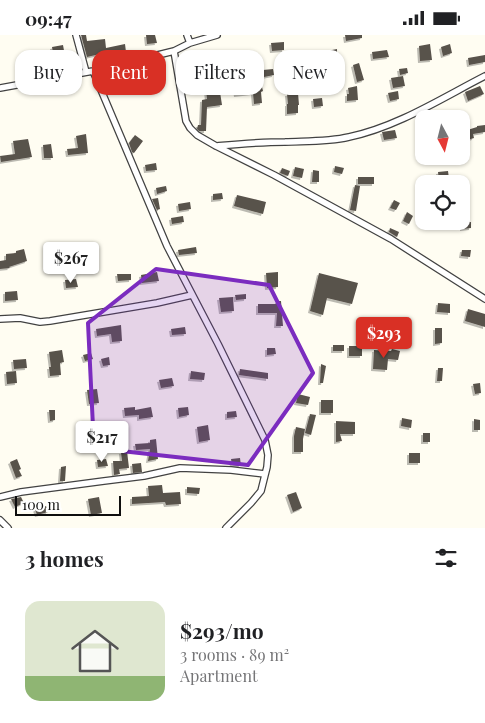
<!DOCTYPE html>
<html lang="en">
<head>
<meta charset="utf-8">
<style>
  body { margin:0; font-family:"Playfair Display",serif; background:#f2f2f2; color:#202124; height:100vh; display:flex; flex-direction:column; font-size:19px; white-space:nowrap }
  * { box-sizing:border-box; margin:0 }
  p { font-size:16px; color:#757577 }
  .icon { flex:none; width:28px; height:28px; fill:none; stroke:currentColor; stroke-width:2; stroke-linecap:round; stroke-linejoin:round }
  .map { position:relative; height:493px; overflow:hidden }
  .sheet { display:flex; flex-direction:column; background:#fff; flex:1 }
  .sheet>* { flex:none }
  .guide { position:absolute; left:15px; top:15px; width:455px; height:45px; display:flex; gap:10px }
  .needle { width:32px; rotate:173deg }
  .buttons { position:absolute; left:415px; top:75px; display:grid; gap:10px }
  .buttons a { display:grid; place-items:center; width:55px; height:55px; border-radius:10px; background:#fff; box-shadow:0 1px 4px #0004; font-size:25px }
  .scale { position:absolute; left:15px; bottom:12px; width:106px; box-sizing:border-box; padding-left:5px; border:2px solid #0f0f0f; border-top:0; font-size:14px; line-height:18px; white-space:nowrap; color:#0f0f0f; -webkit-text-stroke:4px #fff; paint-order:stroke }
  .price { position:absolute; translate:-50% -42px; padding:0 11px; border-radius:5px; background:#fff; color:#222; font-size:16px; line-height:32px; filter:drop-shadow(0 1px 2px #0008) }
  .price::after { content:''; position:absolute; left:50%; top:30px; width:15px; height:11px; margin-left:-8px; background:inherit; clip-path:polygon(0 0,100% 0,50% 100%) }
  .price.selected { background:#d93025; color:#fff }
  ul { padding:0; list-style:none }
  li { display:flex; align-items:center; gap:15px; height:125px; padding:0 25px }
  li+li { border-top:1px solid #e0e0e0 }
  li span { display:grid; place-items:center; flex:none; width:140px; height:100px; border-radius:15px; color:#555 }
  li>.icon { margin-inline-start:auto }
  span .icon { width:60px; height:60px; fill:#fffc; stroke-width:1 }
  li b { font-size:21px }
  h2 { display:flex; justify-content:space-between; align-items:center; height:60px; padding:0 25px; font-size:21px }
  .tag { padding:0 18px; border-radius:15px; background:#fff; box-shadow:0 1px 4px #0004; font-size:18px; line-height:45px }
  .tag.selected { background:#d93025; color:#fff }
  .status { display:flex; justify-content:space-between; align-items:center; height:35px; padding:0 25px; background:#fff; direction:ltr }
  .status svg { height:14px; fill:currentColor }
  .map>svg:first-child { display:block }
  .building { fill:#59524b; filter:url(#shadow) }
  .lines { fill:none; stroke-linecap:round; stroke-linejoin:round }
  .minor-casing { stroke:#424242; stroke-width:8 }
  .minor { stroke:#fff; stroke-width:5.5 }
  .marked { fill:#7b2cbf; fill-opacity:0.2; stroke:#7b2cbf; stroke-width:4; stroke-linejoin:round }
</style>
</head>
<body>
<div class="status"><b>09:47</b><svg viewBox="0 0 49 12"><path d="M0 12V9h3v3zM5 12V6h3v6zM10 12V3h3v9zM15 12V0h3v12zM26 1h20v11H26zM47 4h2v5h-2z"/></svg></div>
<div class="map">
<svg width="485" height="493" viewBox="0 0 485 493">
  <defs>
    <filter id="shadow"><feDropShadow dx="-2" dy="2" stdDeviation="0" flood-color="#0004"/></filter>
  </defs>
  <rect width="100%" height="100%" fill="#fffdf2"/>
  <path class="building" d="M81 0H86L87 6 105 4 106 13 125 9 126 17 117 18V19L101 22 100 19 87 22Z
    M146 0H155L157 8 147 9Z
    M345 0H362V3L346 6Z
    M284 7V15L272 16 271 8Z
    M430 9 432 25 420 26 419 11Z
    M450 9 452 18 443 21 441 12Z
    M63 10 65 21 54 23 52 12Z
    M337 14V20L323 23 322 17Z
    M387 15 389 22 373 24 372 17Z
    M485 20V27L469 30 468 23Z
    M359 28 364 45 357 47 353 30Z
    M231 29 232 35 211 38 213 58 220 57 222 70 207 72 206 96H199L197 94 198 90H201L202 65 207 64 204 38 188 39 187 32 209 30V32Z
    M407 33 408 38 400 40 399 34Z
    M273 34 274 40 264 42 263 35Z
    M132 39 133 53 122 54 120 40Z
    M403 41 405 51 393 53 391 43Z
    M261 48 263 56 261 57 262 68 254 69 253 58 236 60 235 53 256 50V49Z
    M357 51 358 65 347 66V59H349L348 53Z
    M480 51 484 59 468 66 465 57Z
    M398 56 399 64 390 66 388 58Z
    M298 58 299 70H298V78L287 79V69H288L287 59Z
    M322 63 323 71 314 72 313 64Z
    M485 90V97L473 99 474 103 461 107V97L477 92V91Z
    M395 95 397 103 384 105 382 97Z
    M86 99 88 118 68 120 67 114 78 113 76 101Z
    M135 100 143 106 134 118 132 117 129 108Z
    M28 104 32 122 1 127 0 121 15 119 13 106Z
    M51 109 53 123H44L43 110Z
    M156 128 157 135 146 136 145 130Z
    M335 131 344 133 342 139 334 137Z
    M295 132 304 134 302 143 293 141Z
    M282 133 290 136 288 141 280 138Z
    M313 135 319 136V147H312Z
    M448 136 449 144 439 146 438 137Z
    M358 142H374V149H358Z
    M355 150 360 151 356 176 350 175Z
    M166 151 167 156 157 159 156 153Z
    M222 158 223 164 213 165V159Z
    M237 160 266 167 263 179 234 171Z
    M158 163 160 174 157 175 152 164Z
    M394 165 400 168 396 175 390 173Z
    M190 167 191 174 179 176 178 169Z
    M407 177 413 181 409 189 403 186Z
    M183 181 184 187 172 189 171 183Z
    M471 187V193L462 194V188Z
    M390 193 399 197 397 202 389 197Z
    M196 212 197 218 179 220 178 215Z
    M24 214 27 226 9 232 10 233 0 234V226L6 225V219L16 218V216Z
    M462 215H471L470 222 461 221Z
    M157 237 159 246 142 248 141 240Z
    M278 237V252L267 253 266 238Z
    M319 238 358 248 352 269 327 263 323 280 310 276Z
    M117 239H131V245L118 246Z
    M76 244 78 252 66 253 65 245Z
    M17 256 18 265 5 266V257Z
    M246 259V264L236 265 235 260Z
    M233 262 234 276 221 277 219 263Z
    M277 266H281L283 291H276L277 278H258V269H277Z
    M438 268 450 269V278L437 277Z
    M468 274 485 279V292L465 286Z
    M121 290 122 306 112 307 111 299 97 301 96 294Z
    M185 292 186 299 172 300 171 294Z
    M435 293H442V308L435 309Z
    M333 310H344V316H333Z
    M349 311H362V321H349Z
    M267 313H275L276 319 267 320Z
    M392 314 400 316 398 325 388 324 387 335 373 334 374 315 391 316Z
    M62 315 64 327 60 328 61 340 50 341 49 332H51L49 317Z
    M91 318 93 324 85 326 83 320Z
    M109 322 110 330 103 331 101 324Z
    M26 324 27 333 14 334 13 325Z
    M321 329 326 331 323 348H320Z
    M438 333H443L442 346H437Z
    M240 334 268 338V344L239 340Z
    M16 336 17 348 7 349 6 337Z
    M191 336 205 338 204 345 190 344Z
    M172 343 174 351 161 353 159 345Z
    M480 348 481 358 475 359 473 349Z
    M97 354 99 368 89 369 87 355Z
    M298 359 310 362 308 370 296 368Z
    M321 365H333V378H321Z
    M135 372V375L151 372 153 382 139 384V380L125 381 124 373Z
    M188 372 189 380 179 382 178 373Z
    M49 375H55V385L50 386Z
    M236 376 237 382 227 383V377Z
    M310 379 316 380 311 400 305 398Z
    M402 383 412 385 411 393 401 391Z
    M474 384 480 385V395H474Z
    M336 386 355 387V399H340L342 406 336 407Z
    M208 390 210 405 199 407 197 392Z
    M296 392 305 394 303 404V417H294V401Z
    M423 398H430V407H423Z
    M156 404 158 424 148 426 150 414 136 415 135 409 150 408V405Z
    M127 416 129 433 119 434 120 439 114 440 113 426H122L121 417Z
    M409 418H420V428H409Z
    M240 423 241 431 232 430 231 424Z
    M17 424 21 434 19 435 22 441 16 443 10 427Z
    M106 424 108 431 98 432 97 425Z
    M141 428 142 437 133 438 132 429Z
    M66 431 65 446H60L61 432Z
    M162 450 163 458 180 457 181 469 166 470 165 467 132 469V462L149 461 148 451Z
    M187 452 200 453 199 459 187 458Z
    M296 457 302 473 293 477 287 460Z
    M21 462 24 468 15 472 11 464Z
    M99 462 102 478 91 480 88 464Z
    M46 471 48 477 37 480 35 474Z"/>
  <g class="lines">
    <g class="minor-casing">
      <path id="minor" d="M76 0 86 37
        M187 0 190 8
        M174 16 186 86 190 93 197 100 216 111 274 140 391 204 485 264
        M93 36 167 211 218 309 265 405 268 420 267 432 261 456 251 468 226 493
        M0 53 93 36 174 16 190 8 217 0
        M216 111C239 109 261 107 285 107 306 106 328 107 349 102 397 92 442 63 485 41
        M0 284 20 283 40 287 50 286 157 268 192 260
        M0 462 21 457 104 446 144 441 180 433 231 435 265 439
        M0 485 8 493"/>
    </g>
    <use href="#minor" class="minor"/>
  </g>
  <path class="marked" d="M156 234 269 250 313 338 248 430 94 413 88 288Z"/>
</svg>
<div class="buttons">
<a><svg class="needle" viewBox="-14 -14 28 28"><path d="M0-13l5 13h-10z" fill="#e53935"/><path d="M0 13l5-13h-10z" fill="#757577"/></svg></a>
<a><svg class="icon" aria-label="locate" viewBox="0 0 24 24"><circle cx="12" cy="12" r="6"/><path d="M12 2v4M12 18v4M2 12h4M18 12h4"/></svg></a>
</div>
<div class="scale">100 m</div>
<b class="price" style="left:71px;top:249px">$267</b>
<b class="price selected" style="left:384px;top:324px">$293</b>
<b class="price" style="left:102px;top:428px">$217</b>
<div class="guide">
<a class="tag">Buy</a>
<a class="tag selected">Rent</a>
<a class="tag">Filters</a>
<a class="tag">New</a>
</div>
</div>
<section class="sheet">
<h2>3 homes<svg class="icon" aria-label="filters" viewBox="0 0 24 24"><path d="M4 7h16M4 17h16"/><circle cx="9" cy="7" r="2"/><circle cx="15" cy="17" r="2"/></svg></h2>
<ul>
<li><span style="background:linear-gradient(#dfe7d0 75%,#8fb573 0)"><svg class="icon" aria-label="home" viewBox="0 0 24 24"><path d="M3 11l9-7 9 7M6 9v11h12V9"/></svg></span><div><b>$293/mo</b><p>3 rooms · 89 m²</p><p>Apartment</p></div></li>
</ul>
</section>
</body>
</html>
